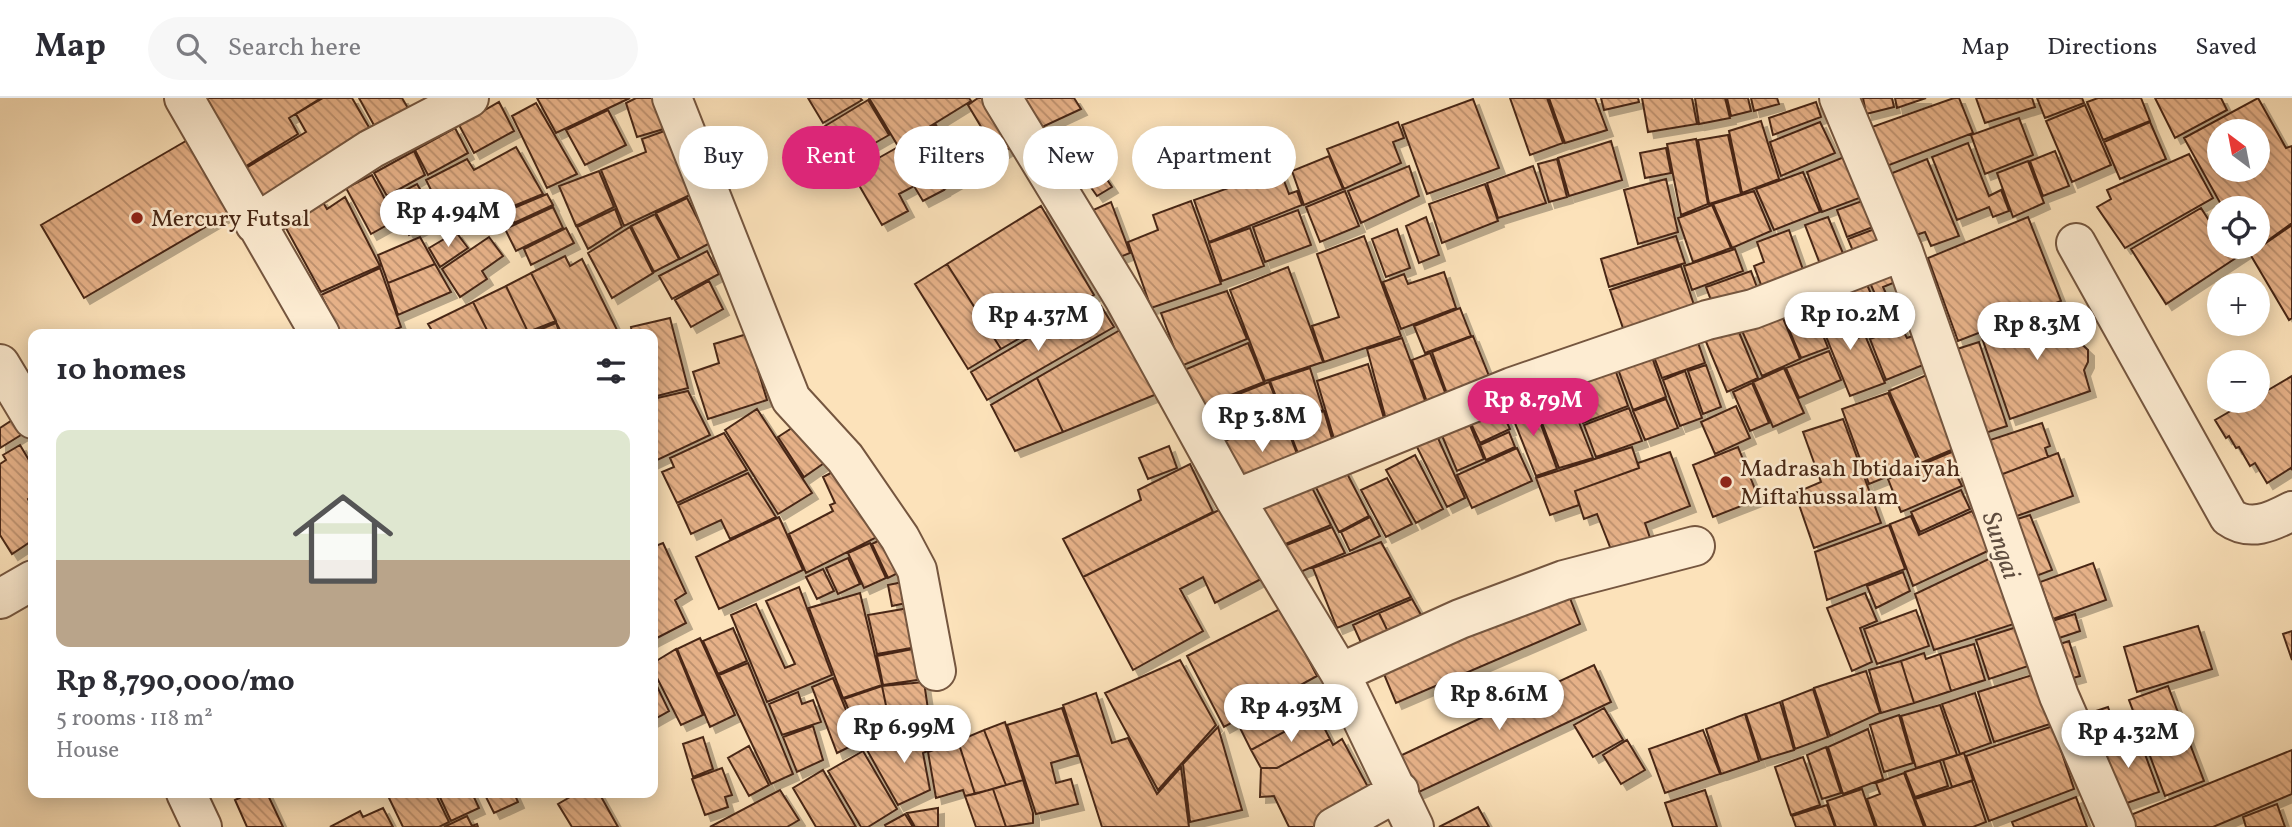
<!DOCTYPE html>
<html lang="en">
<head>
<meta charset="utf-8">
<style>
  body { margin:0; font-family:Vollkorn,serif; background:#f7f7f7; color:#2b2b33; height:100vh; display:flex; flex-direction:column; font-size:26px; white-space:nowrap }
  * { box-sizing:border-box; margin:0 }
  p { font-size:23px; color:#7c7c81 }
  .icon { flex:none; width:38px; height:38px; fill:none; stroke:currentColor; stroke-width:2; stroke-linecap:round; stroke-linejoin:round }
  .map { position:relative; flex:1; overflow:hidden }
  .details { position:absolute; left:28px; top:231px; width:630px; height:469px; display:flex; flex-direction:column; background:#fff; border-radius:14px; box-shadow:0 4px 18px #0003 }
  .details>* { flex:none }
  .hud { position:absolute; left:679px; top:28px; width:665px; height:63px; display:flex; gap:14px }
  .needle { width:46px; rotate:328deg }
  .controls { position:absolute; left:2207px; top:21px; display:grid; gap:14px }
  .controls a { display:grid; place-items:center; width:63px; height:63px; border-radius:50%; background:#fff; box-shadow:0 4px 18px #0003; font-size:35px }
  .price { position:absolute; translate:-50% -60px; padding:0 16px; border-radius:24px; background:#fff; color:#222; font-size:23px; line-height:46px; filter:drop-shadow(0 2px 4px #0008) }
  .price::after { content:''; position:absolute; left:50%; top:42px; width:21px; height:16px; margin-left:-10px; background:inherit; clip-path:polygon(0 0,100% 0,50% 100%) }
  .price.active { background:#db2777; color:#fff }
  ul { padding:0; list-style:none }
  li { display:grid; align-content:center; gap:14px; height:371px; padding:0 28px }
  li span { display:grid; place-items:center; height:217px; border-radius:14px; color:#555 }
  li>.icon { margin-inline-start:auto }
  span .icon { width:126px; height:126px; fill:#fffc; stroke-width:1 }
  li b { font-size:30px }
  h2 { display:flex; justify-content:space-between; align-items:center; height:84px; padding:0 28px; font-size:30px }
  .pill { padding:0 24px; border-radius:32px; background:#fff; box-shadow:0 4px 18px #0003; font-size:24px; line-height:63px }
  .pill.active { background:#db2777; color:#fff }
  header { display:flex; align-items:center; gap:42px; box-sizing:border-box; height:98px; padding:0 35px; background:#fff; border-bottom:2px solid #e1e1e2 }
  header strong { font-size:33px }
  nav { display:flex; gap:38px; margin-inline-start:auto; font-size:24px }
  .search { width:490px; height:63px; background:#f7f7f7; display:flex; align-items:center; gap:18px; box-sizing:border-box; padding:0 24px; border-radius:38px; color:#7c7c81; font-size:26px }
  .map>svg:first-child { display:block }
  .building { fill:url(#building-back-hatch); stroke:#482816; stroke-width:2; fill-rule:evenodd; filter:url(#shadow) }
  .lines { fill:none; stroke-linecap:round; stroke-linejoin:round }
  .minor-casing { stroke:#75563f; stroke-width:42 }
  .minor { stroke:#fdecd2; stroke-width:38 }
  .poi-dot { fill:#8f2418; stroke:#fdecd2; stroke-width:2.5 }
  .labels { text-anchor:middle; stroke-width:5; stroke-linejoin:round; paint-order:stroke }
  .poi-label { font-size:24px; fill:#482816; stroke:#fdecd2; text-anchor:start }
  .water-label { font-size:26px; font-style:italic; fill:#5f4d3f; stroke:#fdecd2 }
</style>
</head>
<body>
<header>
<strong>Map</strong>
<div class="search"><svg class="icon" aria-label="search" viewBox="0 0 24 24"><circle cx="10" cy="10" r="6"/><path d="M15 15l6 6"/></svg>Search here</div>
<nav><a>Map</a><a>Directions</a><a>Saved</a></nav>
</header>
<div class="map">
<svg width="2292" height="729" viewBox="0 0 2292 729">
  <defs>
    <pattern id="building-back-hatch" width="6" height="6" patternUnits="userSpaceOnUse" patternTransform="scale(1.75)"><rect width="6" height="6" fill="#e6b188"/><path d="M-1 5l2 2M0 0l6 6M5-1l2 2" fill="none" stroke="#bc906e"/></pattern>
    <filter id="shadow"><feDropShadow dx="6" dy="6" stdDeviation="0" flood-color="#0004"/></filter>
  </defs>
  <rect width="100%" height="100%" fill="#fce2ba"/>
  <filter id="stains"><feTurbulence type="fractalNoise" baseFrequency=".00286" numOctaves="4"/><feColorMatrix values="0 0 0 0 .2 0 0 0 0 .09 0 0 0 0 .02 0 0 0 .5 -.17"/></filter>
  <radialGradient id="worn" r=".72"><stop offset=".6" stop-color="#630" stop-opacity="0"/><stop offset="1" stop-color="#630" stop-opacity=".3"/></radialGradient>
  <path class="building" d="M198 0H321L289 20 298 36 243 70Z
    M323 0H352L374 38 261 107 241 73 306 34 296 16Z
    M359 0H402L415 22 381 40Z
    M537 0H630L556 35Z
    M636 0H668L677 27 637 39 626 5Z
    M808 0H860L862 2 823 25Z
    M869 0H969L971 3 898 48Z
    M978 0H989L1016 46 998 57 968 7Z
    M1020 0H1074L1081 11 1038 31Z
    M1510 0H1547L1563 45 1530 57Z
    M1549 0H1595L1607 32 1565 45Z
    M1601 0H1638L1639 4 1604 12Z
    M1642 0H1692L1697 26 1648 34Z
    M1695 0H1725L1730 20 1699 26Z
    M1727 0H1748L1751 13 1731 18Z
    M1751 0H1777L1779 6 1754 13Z
    M1863 0H1892L1894 9 1866 16Z
    M1895 0H1926L1897 10Z
    M1954 0H1959L1973 35 1884 69 1869 30Z
    M1976 0H2032L2035 9 1985 25Z
    M2037 0H2082L2084 5 2045 20Z
    M2098 0H2141L2150 23 2103 42 2087 4Z
    M2155 0H2221L2227 12 2175 40Z
    M2258 0 2286 50 2292 48V125L2249 156 2245 149H2258V110H2223L2184 40ZM2219 33H2258V72H2219Z
    M1473 1 1499 70 1427 96 1402 27Z
    M868 2 889 37 845 62 825 28Z
    M499 4 514 33 474 55 459 27Z
    M1816 4 1821 19 1773 37 1769 20Z
    M536 5 577 76 547 90 512 18Z
    M2085 7 2111 67 2072 84 2046 23Z
    M608 12 626 47 585 67 566 32Z
    M2019 20 2033 57 1985 76 1971 37Z
    M1761 23 1779 81 1742 95 1729 33Z
    M1398 24 1404 40 1393 44 1401 65 1344 91 1327 51Z
    M1820 24 1835 55 1781 78 1770 44Z
    M2150 24 2166 61 2120 81 2104 44Z
    M936 27 966 79 945 91 915 40Z
    M455 30 468 55 428 77 415 52Z
    M670 31 690 97 624 128 601 72 646 54 642 41Z
    M1073 31 1112 89 1097 98 1057 41Z
    M1728 37 1741 96 1709 106 1698 42Z
    M191 40 233 113 84 200 41 127Z
    M914 40 944 92 923 103 914 88 899 96 908 113 882 127 852 75Z
    M1696 41 1708 106 1681 117 1667 46Z
    M1611 43 1622 82 1569 98 1558 60Z
    M1968 45 1989 98 2001 92 2009 113 1993 119 1989 109 1957 122 1932 59Z
    M516 49 543 96 459 130 447 104 439 108 426 82 467 61 474 72Z
    M1666 50 1671 75 1645 80 1640 55Z
    M414 53 425 77 387 98 374 75Z
    M2055 53 2069 88 2043 98 2030 63Z
    M1854 55 1870 96 1822 114 1807 74Z
    M2189 56 2213 100 2125 150 2097 109 2111 101 2107 92Z
    M1329 58 1343 91 1304 107 1292 73Z
    M1557 61 1567 99 1549 104 1538 66Z
    M1927 61 1959 138 1931 148 1925 134 1913 138 1880 80Z
    M2028 63 2044 105 2013 119 1997 75Z
    M1409 68 1419 98 1361 125 1348 93Z
    M1533 68 1546 105 1498 120 1487 85Z
    M1280 72 1289 96 1297 93 1302 107 1209 144 1194 102Z
    M599 73 614 109 576 128 559 88Z
    M1803 74 1820 114 1774 132 1756 91Z
    M372 77 396 122 371 136 346 90Z
    M1666 81 1678 134 1638 146 1624 92Z
    M417 86 438 122 409 137 390 100Z
    M1485 86 1498 123 1442 145 1429 106Z
    M1345 93 1359 128 1320 144 1306 109Z
    M1754 93 1771 133 1732 150 1713 106Z
    M547 96 553 107 514 125 509 112Z
    M1876 98 1886 124 1847 139 1837 112Z
    M345 99 380 168 321 194 281 121 321 101 327 111Z
    M687 100 710 145 680 161 656 115Z
    M1191 103 1221 186 1151 210 1128 144 1158 132 1153 117Z
    M1111 104 1130 155 1110 163 1091 113Z
    M1712 107 1731 150 1693 164 1678 120Z
    M1041 108 1094 197 1001 251 947 166Z
    M553 109 563 130 516 153 505 131Z
    M2201 110 2219 138V149H2242L2245 154 2166 206 2131 151Z
    M615 111 622 129 588 151 577 129Z
    M1298 112 1311 147 1265 164 1253 129Z
    M655 116 679 161 654 174 631 128Z
    M1426 119 1439 157 1419 165 1406 128Z
    M1828 119 1849 170 1825 179 1805 127Z
    M2028 119 2061 203 1958 243 1928 160Z
    M1888 126 1896 151 1858 165 1848 141Z
    M2292 127V220L2289 222 2250 156Z
    M630 129 653 175 612 200 588 155Z
    M566 130 574 145 531 167 524 151Z
    M1250 130 1264 168 1222 183 1209 145Z
    M1397 131 1410 170 1386 179 1372 141Z
    M1789 132 1807 183 1766 200 1754 168 1764 164 1757 144Z
    M456 134 468 150 440 169 429 150Z
    M1364 138 1401 238 1324 264 1312 228 1339 219 1317 156Z
    M1676 138 1685 165 1609 189 1601 161Z
    M420 139 435 166 388 185 378 157Z
    M489 139 503 158 482 173 487 181 460 199 442 171Z
    M1735 151 1743 173 1692 192 1684 168Z
    M707 153 719 176 672 201 659 178Z
    M565 158 570 168 582 161 619 236H562L531 175Z
    M1895 162 1903 181 1883 189 1889 202 1907 195 1917 218 1889 229 1865 173Z
    M435 166 451 194 398 217 388 185Z
    M947 166 1001 251 968 271 915 186Z
    M1681 168 1698 219 1627 242 1610 192Z
    M1288 169 1323 264 1265 283 1230 192Z
    M380 170 401 229 386 236H341L321 197Z
    M1751 173 1759 195 1714 210 1706 189Z
    M1444 174 1456 210 1401 231 1383 184 1404 176 1408 186Z
    M531 175 556 223 528 234 506 188Z
    M1862 175 1884 226 1858 237 1835 186Z
    M709 183 723 211 691 229 675 202Z
    M506 188 528 234 489 236 473 204Z
    M1227 193 1247 241 1181 268 1161 215Z
    M1807 197 1828 250 1801 260 1779 208Z
    M473 204 489 236H434L428 226Z
    M1842 206 1858 240 1865 237 1885 285 1850 298 1817 216Z
    M1101 208 1114 229 987 302 971 274 1044 231 1049 240Z
    M1778 208 1800 261 1762 278 1739 226Z
    M2059 208 2063 219 2067 217 2074 239 2088 252V264L2084 272 2090 293 2010 321 1981 237Z
    M1460 210 1471 238 1425 255 1414 228Z
    M670 220 688 290 653 299V236H632L631 229Z
    M556 225 560 236H529Z
    M1736 227 1758 280 1727 294 1704 239Z
    M1901 229 1907 240 1921 235 1933 263 1886 282 1870 241Z
    M1120 232 1157 296 1063 334 1037 280Z
    M1694 233 1705 265 1662 280 1650 248Z
    M747 236 767 302 708 321 693 274 719 265 714 246Z
    M1473 238 1495 293 1452 310 1432 254Z
    M1402 240 1430 316 1388 329 1367 251Z
    M1979 244 2007 328 1982 336 1954 252Z
    M1248 245 1264 284 1198 310 1182 273Z
    M1648 248 1666 299 1633 312 1614 260Z
    M1829 253 1841 282 1799 300 1786 270Z
    M1430 255 1451 310 1432 318 1412 262Z
    M1611 260 1628 308 1583 325 1564 279Z
    M1368 266 1388 334 1337 351 1317 283Z
    M1706 267 1721 309 1703 316 1688 273Z
    M1310 270 1323 312 1286 325 1270 283Z
    M1784 270 1804 315 1773 329 1753 284Z
    M1685 273 1702 320 1680 328 1663 282Z
    M1929 276 1963 347 1921 365 1889 293Z
    M2292 278V372L2291 370 2267 385 2255 365 2250 368 2239 349 2236 350 2229 338 2226 340 2215 322 2248 303H2258V298Z
    M1037 280 1063 334 1015 353 991 307Z
    M1269 284 1284 321 1219 343 1198 312Z
    M1752 285 1769 325 1750 333 1733 294Z
    M1565 289 1593 360 1559 370 1533 301Z
    M688 293 710 337 653 364V301Z
    M1888 295 1919 366 1869 386 1842 311Z
    M1666 301 1678 330 1645 342 1633 313Z
    M1496 302 1510 331 1480 345 1466 315Z
    M1532 302 1557 371 1536 378 1509 310Z
    M1736 308 1750 340 1715 356 1701 324Z
    M1629 310 1642 343 1596 359 1584 327Z
    M757 311 812 395 778 416 725 332Z
    M1324 313 1335 351 1301 363 1287 327Z
    M1465 315 1484 361 1457 373 1437 326Z
    M20 317 29 332 0 350V330Z
    M1843 321 1881 425 1814 450 1795 395 1821 384 1803 334Z
    M1284 322 1302 369 1239 391 1221 344Z
    M2042 325 2050 348 2045 350 2048 359 2000 377 1987 343Z
    M795 328 830 361 804 379 778 339Z
    M1433 329 1465 400 1447 409 1411 337Z
    M1509 334 1515 349 1486 362 1480 347Z
    M724 335 747 372 677 405 662 374 674 369 670 360Z
    M20 347 33 369V397L28 401 33 411V442L12 456 0 437V366L6 362 3 357Z
    M1169 348 1177 370 1148 381 1139 360Z
    M1632 349 1639 370 1575 393 1579 407 1550 417 1536 380Z
    M1738 349 1759 401 1713 419 1693 367Z
    M1517 350 1532 383 1472 410 1457 377Z
    M1954 353 1963 373 1956 376 1962 388 1901 414 1888 381Z
    M1670 354 1690 408 1645 425 1650 440 1612 454 1597 416 1584 421 1575 393 1639 370 1638 365Z
    M2058 355 2073 398 2014 419 2000 377Z
    M1415 357 1443 411 1416 425 1386 372Z
    M1340 362 1369 418 1339 434 1310 378Z
    M1190 366 1213 414 1083 479 1063 441 1141 402 1138 392Z
    M844 368 889 433 806 475 789 436 833 413 830 407 835 405 823 379Z
    M748 375 776 419 730 441 721 422 691 436 678 407Z
    M1306 378 1331 427 1276 450 1253 397Z
    M1387 380 1412 426 1386 439 1361 392Z
    M1961 392 1970 411 1920 434 1911 414Z
    M1225 409 1263 480 1215 505 1203 479 1180 491 1203 533 1133 572 1083 479Z
    M1972 413 1992 451 1913 488 1890 426 1911 418 1919 437Z
    M2030 417 2052 472 2036 478 2008 424Z
    M779 419 803 472 719 511 696 459Z
    M1370 419 1380 438 1350 453 1341 434Z
    M1889 427 1905 471 1827 502 1815 454Z
    M1332 429 1345 455 1291 478 1279 450Z
    M893 435 910 469 888 480 872 446Z
    M1381 444 1411 499 1337 530 1313 470Z
    M663 445 686 495 675 502 686 525 653 542V449Z
    M870 445 886 480 864 490 848 455Z
    M1997 457 2023 523 1934 552 1915 496Z
    M848 460 860 486 838 496 826 470Z
    M2093 465 2106 502 2053 521 2040 484Z
    M823 471 834 493 817 501 806 479Z
    M1903 474 1910 493 1876 510 1867 488Z
    M903 484 906 505 892 508 888 487Z
    M799 489 832 577 767 604 731 517 756 506 785 570 795 566 766 503Z
    M1566 490 1580 526 1396 605 1381 569Z
    M860 495 882 587 843 600 809 510Z
    M1865 495 1877 523 1860 530 1872 564 1852 573 1827 510Z
    M1412 501 1425 524 1390 538 1379 515Z
    M909 510 917 549 877 556 868 517Z
    M1282 510 1317 578 1224 629 1187 558Z
    M1916 512 1929 548 1877 566 1864 531Z
    M1379 515 1390 538 1363 549 1353 527Z
    M2075 516 2080 533 2044 545 2039 527Z
    M2023 527 2037 565 1989 581 1976 542Z
    M2198 528 2212 571 2137 594 2124 549Z
    M733 530 747 563 718 576 703 543Z
    M2292 533V562L2283 536Z
    M700 540 735 617 710 629 677 551Z
    M2069 543 2080 578 2062 583 2051 549Z
    M1974 546 1985 582 1951 593 1940 556Z
    M918 550 924 581 883 587 877 558Z
    M676 551 703 617 681 627 653 572V565Z
    M1924 555 1926 561 1940 556 1951 593 1914 605 1901 563Z
    M1180 562 1216 627 1158 692 1105 595Z
    M1901 563 1914 605 1881 615 1869 572Z
    M748 565 793 676 771 686 719 577Z
    M1594 567 1611 604 1404 701 1387 664Z
    M1866 573 1880 615 1830 638 1814 590Z
    M2039 575 2053 625 1994 644 1978 594Z
    M653 580 669 613 653 622Z
    M833 580 859 644 837 655 812 589Z
    M924 584 929 618 891 632 882 588Z
    M882 588 891 632 862 643 844 601Z
    M1303 588 1317 616 1251 652 1237 624Z
    M2168 588 2204 683 2165 698 2129 602Z
    M1813 591 1828 639 1795 651 1782 603Z
    M798 594 802 606 813 602 821 624 782 637 769 606Z
    M1096 595 1112 645 1128 640 1157 696 1181 669 1189 729H1102L1063 607Z
    M1975 595 1991 645 1960 656 1942 606Z
    M1780 604 1794 652 1761 662 1746 616Z
    M1940 607 1957 657 1916 670 1901 618Z
    M2108 609 2119 640 2088 650 2078 619Z
    M1062 610 1078 657 1051 665 1056 685 1071 681 1078 706 1036 716 1007 627Z
    M1604 610 1623 642 1593 659 1574 627Z
    M1317 616 1330 641 1277 670H1261L1251 652Z
    M1745 616 1759 663 1721 676 1706 631Z
    M1899 617 1913 665 1884 674 1870 627Z
    M1005 624 1023 682 1006 687 984 632Z
    M813 628 823 662 797 674 783 639Z
    M2053 628 2074 691 1989 723 1966 658Z
    M1218 629 1242 712 1190 724 1183 666Z
    M925 630 934 650 923 655 930 692 898 707 867 652Z
    M1868 631 1883 681 1843 696 1828 649Z
    M984 632 1006 687 975 696 958 643Z
    M1703 632 1720 676 1665 695 1649 651Z
    M703 639 713 671 693 679 683 646Z
    M2139 640 2159 694 2124 706 2093 653Z
    M1330 641 1333 647 1342 641 1368 689 1324 729H1289L1274 698 1260 699 1261 670H1277Z
    M1627 642 1645 672 1621 686 1603 657Z
    M958 643 975 696 965 698 963 692 936 700 928 654Z
    M749 648 769 687 749 698 728 660Z
    M1826 649 1841 695 1822 701 1807 657Z
    M2292 652V696L2213 729H2132L2128 718Z
    M863 653 897 711 868 729H861L828 673Z
    M1964 655 1973 682 1952 689 1943 662Z
    M1803 659 1820 707 1791 717 1775 669Z
    M1940 663 1948 688 1915 699 1905 674Z
    M722 670 732 697 725 699 728 709 705 717 692 681Z
    M823 672 856 729H816L793 690Z
    M1904 675 1924 729H1877L1867 701 1880 696 1876 685Z
    M1023 682 1033 715V725L1006 729 993 691Z
    M1972 683 1986 724 1973 729H1926L1915 701Z
    M993 691 1006 729H976L965 698Z
    M1862 691 1875 729H1836L1827 703Z
    M780 692 799 722 787 729H710Z
    M1705 692 1717 729H1673L1665 705Z
    M250 695H267L283 729H247L235 702Z
    M399 695H435L449 724 439 729H403L389 700Z
    M438 695H472L479 710 451 723Z
    M484 695H514L518 704 494 715Z
    M577 695H599L618 729H572L558 706Z
    M2076 699 2087 729H2014L2012 724Z
    M2277 706 2285 729H2246L2243 719Z
    M1827 707 1835 729H1796L1792 718Z
    M1478 709 1489 729H1439Z
    M383 710 393 729H330L360 713 363 719Z
    M938 710V729H915L907 715Z
    M905 716 913 729H886L885 727Z
    M467 718 472 728 477 726 478 729H444Z"/>
  <g class="lines">
    <g class="minor-casing">
      <path id="minor" d="M184 0 320 236
        M672 0 791 301 845 360 900 440 917 472 936 573
        M1002 0 1124 200 1235 401 1340 575 1414 729
        M1839 0 1903 153 2059 598 2116 729
        M255 126 371 51 469 0
        M2076 145 2229 419C2250 434 2271 424 2292 413
        M0 266 33 321
        M1235 401 1512 289 1707 222 1753 211 1903 153
        M0 501 33 482
        M1340 575 1460 521 1564 482 1695 448
        M186 695 202 729
        M1334 729 1399 693"/>
    </g>
    <use href="#minor" class="minor"/>
  </g>
  <g class="poi-dot">
    <circle cx="137" cy="120" r="7"/>
    <circle cx="1726" cy="384" r="7"/>
  </g>
  <g class="labels">
    <g class="poi-label">
      <text x="151" y="128">Mercury Futsal</text>
      <text x="1740" y="378">Madrasah Ibtidaiyah<tspan x="1740" dy="28">Miftahussalam</tspan></text>
    </g>
    <g class="water-label">
      <text transform="translate(2002 447) rotate(71)" y="9">Sungai</text>
    </g>
  </g>
  <rect width="100%" height="100%" filter="url(#stains)"/>
  <rect width="100%" height="100%" fill="url(#worn)"/>
</svg>
<div class="controls">
<a><svg class="needle" viewBox="-14 -14 28 28"><path d="M0-13l5 13h-10z" fill="#e53935"/><path d="M0 13l5-13h-10z" fill="#7c7c81"/></svg></a>
<a><svg class="icon" aria-label="locate" viewBox="0 0 24 24"><circle cx="12" cy="12" r="6"/><path d="M12 2v4M12 18v4M2 12h4M18 12h4"/></svg></a>
<a>+</a>
<a>−</a>
</div>
<b class="price" style="left:448px;top:151px">Rp 4.94M</b>
<b class="price" style="left:1850px;top:254px">Rp 10.2M</b>
<b class="price" style="left:1038px;top:255px">Rp 4.37M</b>
<b class="price" style="left:2037px;top:264px">Rp 8.3M</b>
<b class="price active" style="left:1533px;top:340px">Rp 8.79M</b>
<b class="price" style="left:1262px;top:356px">Rp 3.8M</b>
<b class="price" style="left:1499px;top:634px">Rp 8.61M</b>
<b class="price" style="left:1291px;top:646px">Rp 4.93M</b>
<b class="price" style="left:904px;top:667px">Rp 6.99M</b>
<b class="price" style="left:2128px;top:672px">Rp 4.32M</b>
<div class="hud">
<a class="pill">Buy</a>
<a class="pill active">Rent</a>
<a class="pill">Filters</a>
<a class="pill">New</a>
<a class="pill">Apartment</a>
</div>
<section class="details">
<h2>10 homes<svg class="icon" aria-label="filters" viewBox="0 0 24 24"><path d="M4 7h16M4 17h16"/><circle cx="9" cy="7" r="2"/><circle cx="15" cy="17" r="2"/></svg></h2>
<ul>
<li><span style="background:linear-gradient(#dfe7d0 60%,#b9a48a 0)"><svg class="icon" aria-label="home" viewBox="0 0 24 24"><path d="M3 11l9-7 9 7M6 9v11h12V9"/></svg></span><div><b>Rp 8,790,000/mo</b><p>5 rooms · 118 m²</p><p>House</p></div></li>
</ul>
</section>
</div>
</body>
</html>
